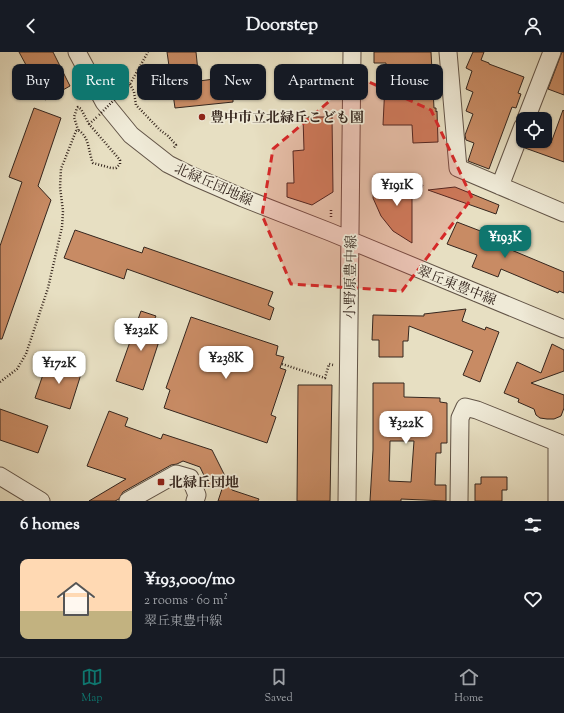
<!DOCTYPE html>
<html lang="en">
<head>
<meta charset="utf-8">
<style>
  body { margin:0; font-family:"Sorts Mill Goudy","Noto Serif JP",serif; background:#20242c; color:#f1f3f6; height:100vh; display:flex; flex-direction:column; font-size:15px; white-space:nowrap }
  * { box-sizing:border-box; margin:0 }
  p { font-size:13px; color:#9ea1a6 }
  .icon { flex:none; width:22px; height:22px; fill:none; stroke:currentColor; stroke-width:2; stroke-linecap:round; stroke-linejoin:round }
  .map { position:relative; height:449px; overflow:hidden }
  .details { display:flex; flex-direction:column; background:#171b24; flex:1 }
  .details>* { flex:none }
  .banner { position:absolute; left:12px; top:12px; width:540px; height:36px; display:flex; gap:8px }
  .buttons { position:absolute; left:516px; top:60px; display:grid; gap:8px }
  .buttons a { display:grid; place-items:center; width:36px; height:36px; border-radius:8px; background:#171b24; box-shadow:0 1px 3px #0004; font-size:20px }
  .price { position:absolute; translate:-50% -34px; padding:0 9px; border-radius:8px; background:#fff; color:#222; font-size:13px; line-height:26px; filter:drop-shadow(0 1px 2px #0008) }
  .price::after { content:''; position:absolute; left:50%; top:24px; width:12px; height:9px; margin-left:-6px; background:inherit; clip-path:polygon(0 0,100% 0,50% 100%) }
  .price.selected { background:#0f766e; color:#fff }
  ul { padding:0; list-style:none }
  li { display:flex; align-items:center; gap:12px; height:100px; padding:0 20px }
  li span { display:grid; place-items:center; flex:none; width:112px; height:80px; border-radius:8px; color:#555 }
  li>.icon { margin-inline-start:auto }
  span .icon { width:48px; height:48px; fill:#fffc; stroke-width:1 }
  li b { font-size:17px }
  h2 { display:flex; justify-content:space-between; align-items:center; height:48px; padding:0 20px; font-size:17px }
  .pill { padding:0 14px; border-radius:8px; background:#171b24; box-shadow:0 1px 3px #0004; font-size:14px; line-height:36px }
  .pill.selected { background:#0f766e; color:#fff }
  header { display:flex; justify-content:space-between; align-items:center; height:52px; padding:0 20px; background:#171b24; font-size:18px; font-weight:800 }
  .tab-bar { display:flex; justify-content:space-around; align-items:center; height:56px; border-top:1px solid #363941; background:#171b24; font-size:11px; color:#9ea1a6 }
  .tab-bar a { display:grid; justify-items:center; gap:2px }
  .tab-bar .selected { color:#0f766e }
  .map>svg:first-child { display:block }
  .building { fill:#c88b64; stroke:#35261e; fill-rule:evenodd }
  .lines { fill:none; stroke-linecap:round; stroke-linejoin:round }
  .minor-casing { stroke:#625447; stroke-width:19 }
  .path { stroke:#35261e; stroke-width:2.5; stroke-dasharray:1 2; stroke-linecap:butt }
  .minor { stroke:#efead7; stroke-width:17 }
  .path-bridge { stroke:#35261e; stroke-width:2.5; stroke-dasharray:1 2; stroke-linecap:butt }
  .marked { fill:#d62828; fill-opacity:0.2; stroke:#d62828; stroke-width:3; stroke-dasharray:8 5; stroke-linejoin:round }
  .poi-dot { fill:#8f2418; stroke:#efead7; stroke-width:1.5 }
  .labels { text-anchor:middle; stroke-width:3.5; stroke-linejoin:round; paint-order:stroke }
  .poi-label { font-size:14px; font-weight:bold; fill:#35261e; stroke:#efead7; text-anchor:start }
  .street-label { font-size:14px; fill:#35261e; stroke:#efead7 }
</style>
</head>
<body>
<header><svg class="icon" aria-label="back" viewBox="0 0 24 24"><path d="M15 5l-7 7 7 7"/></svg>Doorstep<svg class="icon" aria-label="person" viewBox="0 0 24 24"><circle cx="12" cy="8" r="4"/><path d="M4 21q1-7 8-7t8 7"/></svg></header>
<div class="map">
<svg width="564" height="449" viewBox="0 0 564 449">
  <rect width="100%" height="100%" fill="#e7dfc2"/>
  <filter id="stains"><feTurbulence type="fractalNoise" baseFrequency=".005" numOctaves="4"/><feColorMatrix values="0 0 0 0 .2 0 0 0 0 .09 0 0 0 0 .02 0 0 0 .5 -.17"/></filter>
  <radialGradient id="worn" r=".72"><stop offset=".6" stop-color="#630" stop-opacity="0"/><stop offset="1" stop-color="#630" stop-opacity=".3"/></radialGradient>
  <path class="building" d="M19 0H53L70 34 45 48Z
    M167 0H196L199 29 237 24 239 44H233V50L175 56Z
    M374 0H431L434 56H436V60L437 59 438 90 413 91 412 73H383L386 11H374Z
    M473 0H484L481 8 489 11V12L524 25 518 41 521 42 516 56 512 55 489 117 468 109 474 91 466 88 465 83 473 62 466 59 473 40 466 37 472 19 466 16Z
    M562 0H564V43L548 37Z
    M34 56 61 66 38 134 51 148 2 287H0V194L22 130 9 125Z
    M563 58 564 59V110L525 96 528 89H545L551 91Z
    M303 65H332L333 140 312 153 287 145V131H294L293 99 304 98Z
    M374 133H423L418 146 412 144V191L393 179 381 164 373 146Z
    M455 135 499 153 496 162 428 138Z
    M457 170 483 180 482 182 510 193 509 197 564 220V241L559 239 558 241 501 217 498 225 472 215 477 203 447 192Z
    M75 178 142 201 144 195 273 240 268 253 274 256 270 268 127 217 124 227 64 206Z
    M466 257 462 269 485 278 486 275 499 280 480 330 463 323 473 299 409 274 408 289H403V305H379V288H372L373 263 424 264V262Z
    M141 259 156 264 153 270 164 274 143 338 116 329Z
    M191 265 278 294 276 303 284 305 280 316 286 318 271 363 276 365 267 391 164 356 170 338 166 336Z
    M552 292 564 298V319L531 331 564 343V356L561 364 554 367H547L540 366 536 363 534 357 518 350 519 347 504 341 517 310 541 321Z
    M48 308 82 319 70 357 35 346Z
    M373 331H404V345L440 346V350L447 351V391H441V401H436L435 433H446V449L401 447V449H370L373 398ZM390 389H414L411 430 389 429Z
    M298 333H332L330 449H297Z
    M0 357 48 374 38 401 0 388Z
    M109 359 128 366 125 374 161 387 163 382 212 398 232 438 259 447 258 449H218L225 428 210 436 200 415 183 409 177 412 171 413 123 440 119 447 115 449H89L126 427 87 414Z
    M481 425H507V438H502V449H475V432H481Z"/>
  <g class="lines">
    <g class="minor-casing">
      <path id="minor" d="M77 0 104 50 131 83 168 112 190 123 243 146 330 180 564 277
        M448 0 458 116 564 161
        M526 67 552 0
        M500 134 523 74
        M0 424 41 449
        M128 449 176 422 190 426 197 443 195 449
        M347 449 352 0
        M459 449 460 366 465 355 477 358 564 393
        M557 449V390"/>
    </g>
    <path class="path" d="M130 32 134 40 136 53 160 78 168 84 176 93 173 97
      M118 45 130 32 148 0
      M89 72 98 64
      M331 165V157
      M282 312 325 326 329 312 333 313
      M0 330 17 317 26 302 48 236 62 175 63 159 60 135 61 117 76 79 78 78C90 85 88 100 93 111L111 116H116L120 112V108L89 72 81 57 78 55 77 56 74 65 78 78"/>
    <use href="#minor" class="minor"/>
    <path class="path-bridge" d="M99 63 117 45"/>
  </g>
  <path class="marked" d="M358 25 431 58 472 146 402 239 291 232 262 163 273 97Z"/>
  <g class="poi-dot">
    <circle cx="202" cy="65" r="4"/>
    <rect x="157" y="426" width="8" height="8" rx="2"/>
  </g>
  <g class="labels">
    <g class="poi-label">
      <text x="210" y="70">豊中市立北緑丘こども園</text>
      <text x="169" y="435">北緑丘団地</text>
    </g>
    <g class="street-label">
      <text transform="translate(214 132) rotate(24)" y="5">北緑丘団地線</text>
      <text transform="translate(350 225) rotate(-89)" y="5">小野原豊中線</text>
      <text transform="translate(457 233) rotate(22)" y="5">翠丘東豊中線</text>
    </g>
  </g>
  <rect width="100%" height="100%" filter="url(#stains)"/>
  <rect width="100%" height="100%" fill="url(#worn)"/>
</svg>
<div class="buttons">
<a><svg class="icon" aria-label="locate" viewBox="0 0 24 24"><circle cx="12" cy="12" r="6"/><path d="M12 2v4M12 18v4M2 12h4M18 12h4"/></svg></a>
</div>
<b class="price" style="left:397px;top:155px">¥191K</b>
<b class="price selected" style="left:505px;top:207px">¥193K</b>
<b class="price" style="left:141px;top:300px">¥232K</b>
<b class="price" style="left:226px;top:328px">¥238K</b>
<b class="price" style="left:59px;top:333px">¥172K</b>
<b class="price" style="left:406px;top:393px">¥322K</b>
<div class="banner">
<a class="pill">Buy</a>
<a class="pill selected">Rent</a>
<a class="pill">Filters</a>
<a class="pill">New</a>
<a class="pill">Apartment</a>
<a class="pill">House</a>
</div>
</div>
<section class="details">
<h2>6 homes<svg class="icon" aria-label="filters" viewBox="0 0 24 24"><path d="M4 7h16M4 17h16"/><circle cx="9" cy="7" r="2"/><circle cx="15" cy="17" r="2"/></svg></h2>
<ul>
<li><span style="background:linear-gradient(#ffd9b3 65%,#c2b280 0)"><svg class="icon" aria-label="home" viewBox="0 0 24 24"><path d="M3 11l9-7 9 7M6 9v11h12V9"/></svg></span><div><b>¥193,000/mo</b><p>2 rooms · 60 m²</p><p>翠丘東豊中線</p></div><svg class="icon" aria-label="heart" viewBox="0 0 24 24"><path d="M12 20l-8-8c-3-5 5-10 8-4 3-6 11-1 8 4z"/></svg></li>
</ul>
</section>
<nav class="tab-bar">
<a class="selected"><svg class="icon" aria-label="map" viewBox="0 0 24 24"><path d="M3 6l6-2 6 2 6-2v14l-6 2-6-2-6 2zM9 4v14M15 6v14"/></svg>Map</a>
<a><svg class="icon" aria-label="saved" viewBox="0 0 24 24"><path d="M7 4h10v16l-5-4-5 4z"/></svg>Saved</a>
<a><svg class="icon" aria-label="home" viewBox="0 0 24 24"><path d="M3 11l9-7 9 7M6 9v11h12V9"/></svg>Home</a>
</nav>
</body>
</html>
